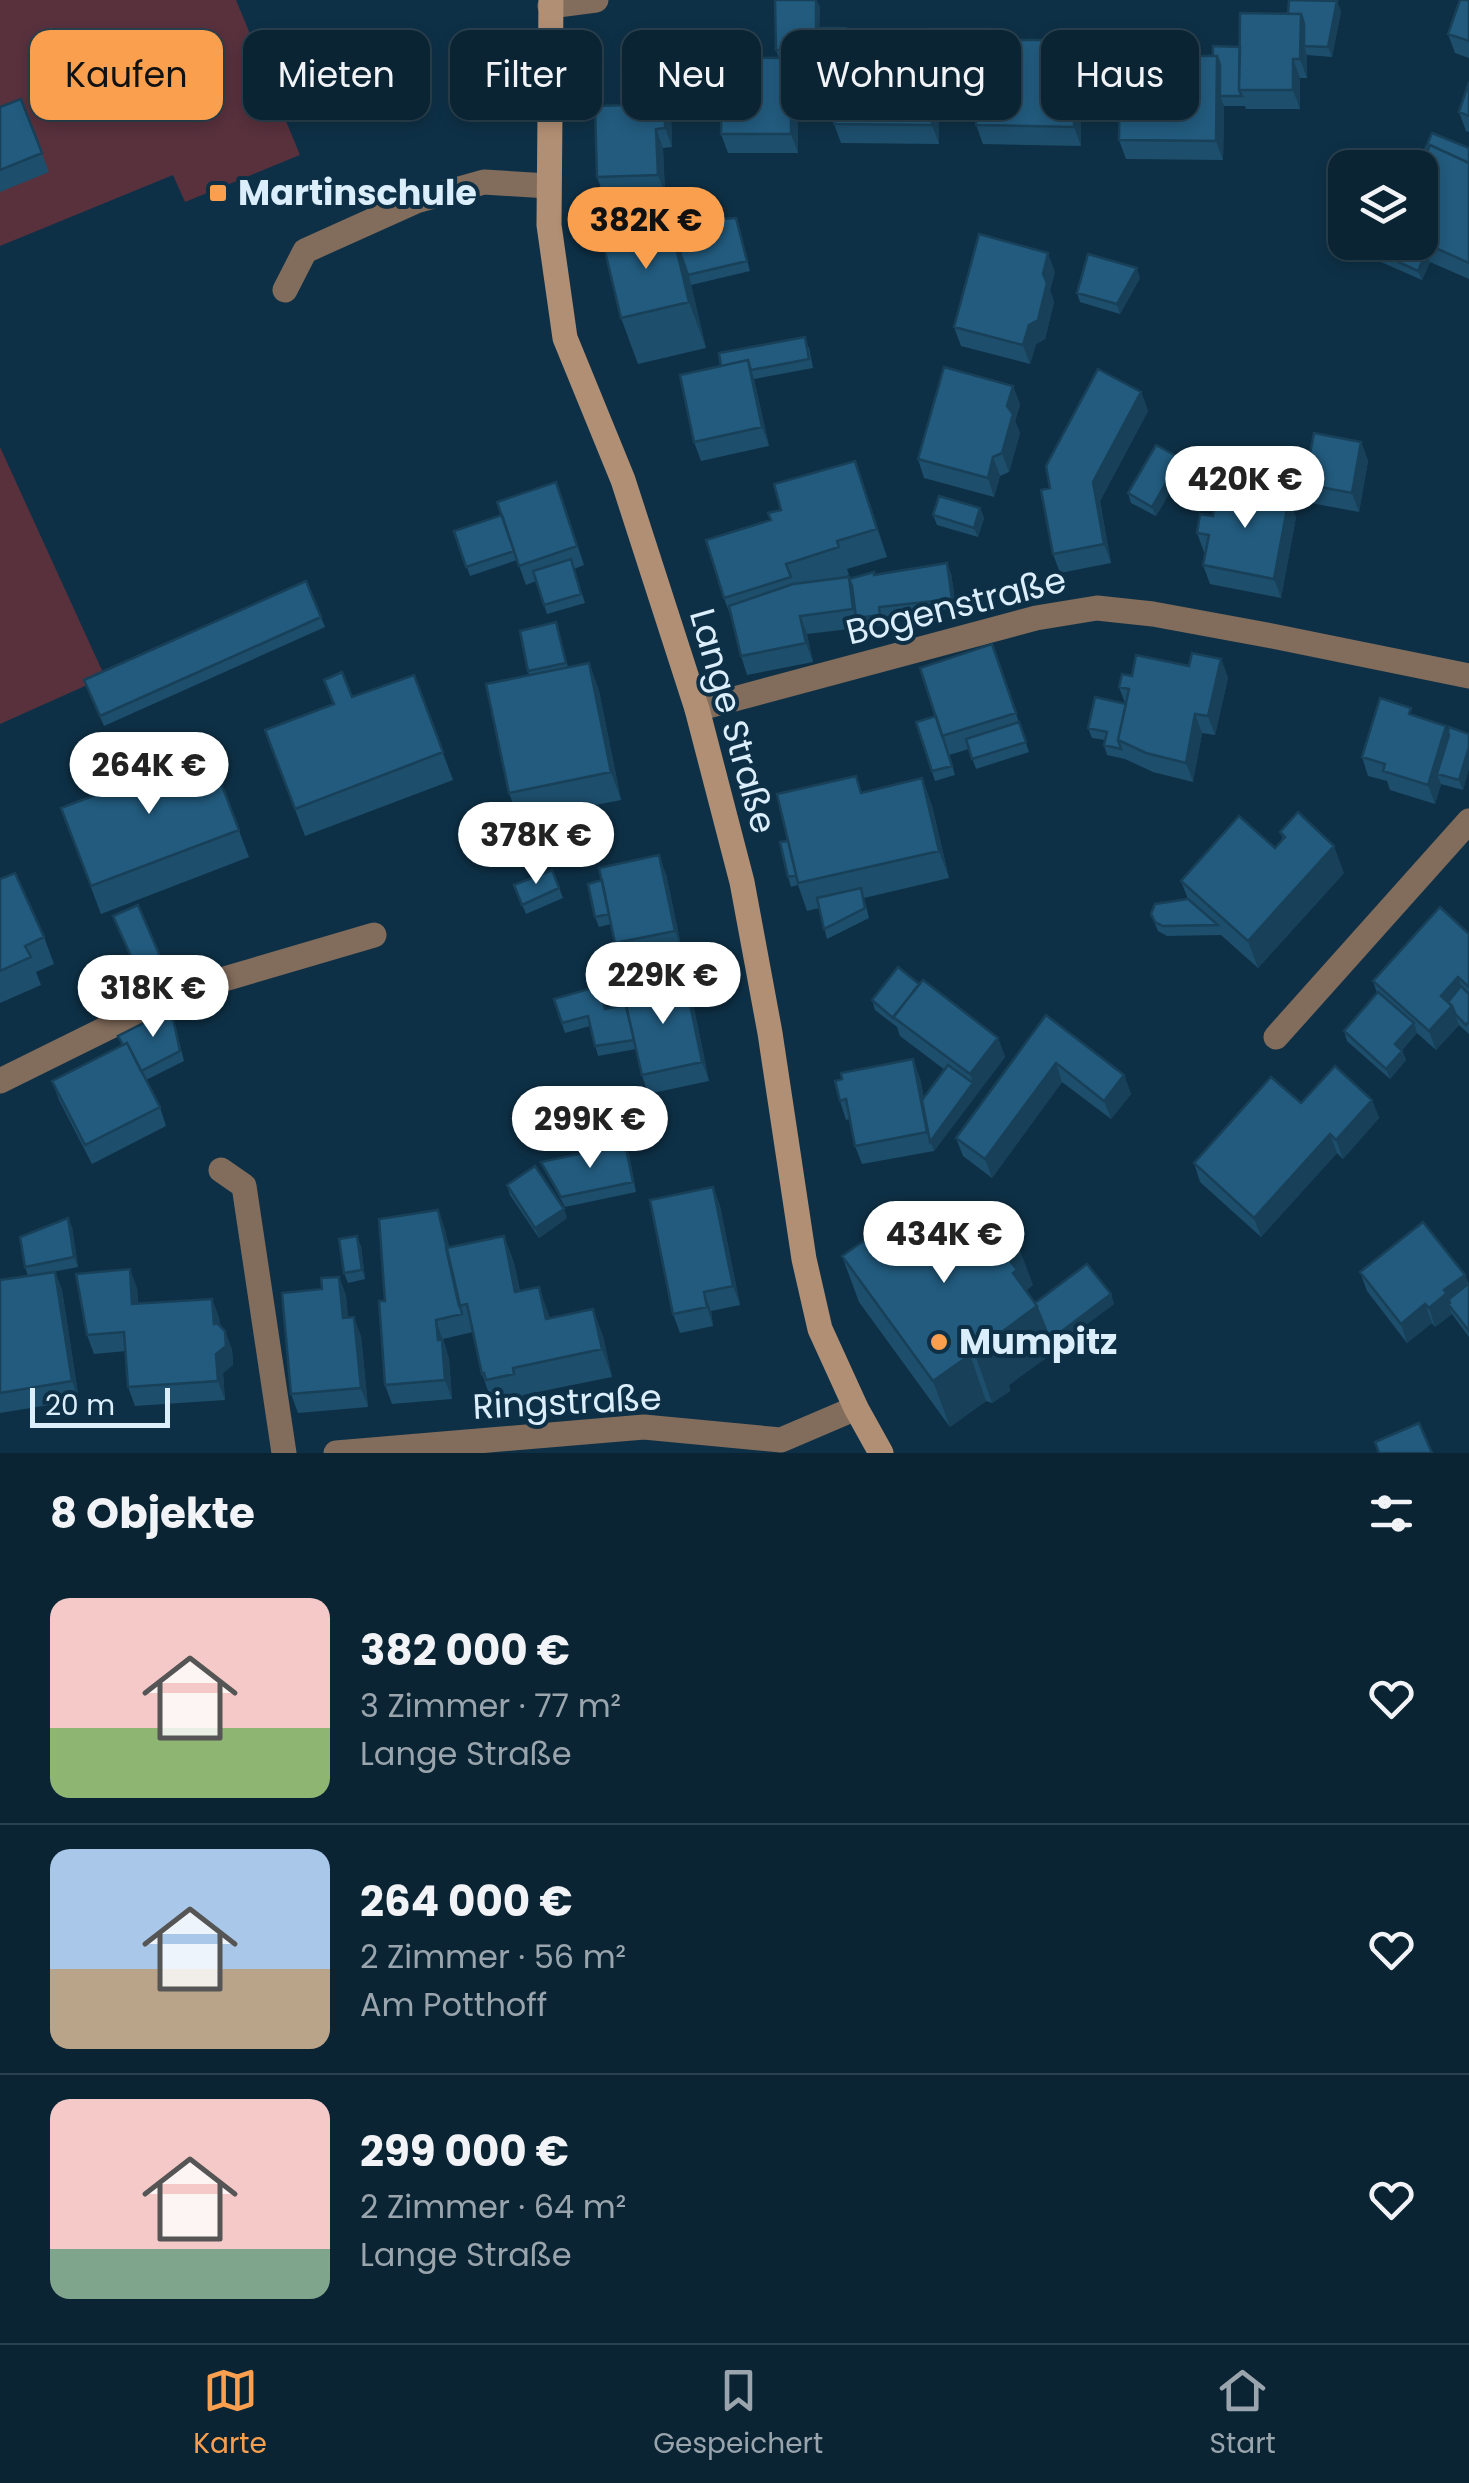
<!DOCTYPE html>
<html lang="de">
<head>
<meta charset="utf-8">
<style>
  body { margin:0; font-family:Poppins,sans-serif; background:#183040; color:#f1f3f6; height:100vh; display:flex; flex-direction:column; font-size:38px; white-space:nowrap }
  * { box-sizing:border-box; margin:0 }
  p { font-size:32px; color:#99a4ac }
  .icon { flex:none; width:55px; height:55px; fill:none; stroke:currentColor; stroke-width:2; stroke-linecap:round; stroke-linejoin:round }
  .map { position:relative; height:1453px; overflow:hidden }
  .side { display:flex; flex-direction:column; background:#0a2434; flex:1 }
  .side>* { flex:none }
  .guide { position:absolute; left:30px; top:30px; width:1410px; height:90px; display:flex; gap:20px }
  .controls { position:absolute; left:1328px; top:150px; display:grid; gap:20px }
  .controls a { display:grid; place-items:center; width:110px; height:110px; border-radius:20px; background:#0a2434; box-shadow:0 5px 15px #0003,0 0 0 2px #2a414f; font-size:50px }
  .scale { position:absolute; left:30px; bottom:25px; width:140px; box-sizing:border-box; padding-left:10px; border:5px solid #dbeefc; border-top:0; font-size:28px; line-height:35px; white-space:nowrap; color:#dbeefc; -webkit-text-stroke:8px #0e3046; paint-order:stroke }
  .price { position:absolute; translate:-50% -85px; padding:0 22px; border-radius:35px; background:#fff; color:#222; font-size:32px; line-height:65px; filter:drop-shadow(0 2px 5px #0008) }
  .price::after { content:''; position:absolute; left:50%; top:60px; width:30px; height:22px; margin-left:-15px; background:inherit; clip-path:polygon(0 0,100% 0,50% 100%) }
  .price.on { background:#f99f4d; color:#111 }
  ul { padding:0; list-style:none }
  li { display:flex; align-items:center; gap:30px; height:250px; padding:0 50px }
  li+li { border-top:2px solid #2a414f }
  li span { display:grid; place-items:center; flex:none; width:280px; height:200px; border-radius:20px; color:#555 }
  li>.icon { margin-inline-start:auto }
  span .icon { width:120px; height:120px; fill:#fffc; stroke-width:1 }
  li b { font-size:42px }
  h2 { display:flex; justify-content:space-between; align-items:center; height:120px; padding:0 50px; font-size:42px }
  .tag { padding:0 35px; border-radius:20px; background:#0a2434; box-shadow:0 5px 15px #0003,0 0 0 2px #2a414f; font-size:35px; line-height:90px }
  .tag.on { background:#f99f4d; color:#111 }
  .tab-bar { display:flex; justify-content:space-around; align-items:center; height:140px; border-top:2px solid #2a414f; background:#0a2434; font-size:28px; color:#99a4ac }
  .tab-bar a { display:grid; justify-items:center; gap:5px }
  .tab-bar .on { color:#f99f4d }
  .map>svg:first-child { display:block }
  .green { fill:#58313d }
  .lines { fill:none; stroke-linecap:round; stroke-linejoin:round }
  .lane { stroke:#826c5b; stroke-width:25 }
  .street { stroke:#826c5b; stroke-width:25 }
  .secondary { stroke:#b18f74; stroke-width:25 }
  .wall { fill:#1d4e6c }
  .shaded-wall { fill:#184058 }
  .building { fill:#225b7e; stroke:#184058; stroke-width:2.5 }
  .poi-dot { fill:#f99f4d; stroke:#0e3046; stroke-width:4 }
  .labels { text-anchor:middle; stroke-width:8; stroke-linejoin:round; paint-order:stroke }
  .poi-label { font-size:35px; font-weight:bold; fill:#dbeefc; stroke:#0e3046; text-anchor:start }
  .street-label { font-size:35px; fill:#dbeefc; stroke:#0e3046 }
</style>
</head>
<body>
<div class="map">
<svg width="1469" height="1453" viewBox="0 0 1469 1453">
  <rect width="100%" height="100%" fill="#0e3046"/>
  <path class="green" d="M0 0H236L300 155 185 202 173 175 0 246Z
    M0 447 105 677 0 724Z"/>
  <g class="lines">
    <path class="lane" d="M285 290 305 251 416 201 484 182 548 186
      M221 1170 244 1186 284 1453"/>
    <path class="street" d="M550 6 596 0
      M697 709 1036 618 1097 608 1153 614 1272 636 1469 676
      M1276 1037 1469 821
      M0 1081 180 992 374 935
      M336 1453 644 1427 781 1440 856 1408"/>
    <path class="secondary" d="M551 0 549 225 565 338 623 480 697 709 742 882 770 1033 804 1259 820 1329 856 1408 881 1453"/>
  </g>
  <path class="wall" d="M1469 0V58L1455 53 1448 34Z
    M820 6 819 28 850 39 1071 40 1101 30 1104 45 1135 55 1213 56 1240 47 1288 14 1341 11 1332 57 1307 55V78H1300V109H1246L1245 106H1224L1223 160 1126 159 1119 140V104H1104L1100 91 1081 90V146L983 144 976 125 977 89H939V144L841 143 834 124 835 88H819L816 79V60L783 59 786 67 798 77V153H728L721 134 779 58 776 50Z
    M698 70 700 112 671 114 672 147 663 148 665 194 604 196 597 177 622 105Z
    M1469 82V132L1466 131 1459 112Z
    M21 99 49 172 0 192V107Z
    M1469 148V279L1430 262 1422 280 1381 262 1377 252 1382 242H1420V168L1424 158 1423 154Z
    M736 218 750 271 691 285 706 348 638 364 621 318 673 232Z
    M1055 272 1050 290 1054 302 1045 339 1036 344 1030 364 961 346 954 327Z
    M1140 278 1120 314 1080 302 1077 293Z
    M809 347 813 368 754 379 769 446 701 461 694 442 680 375Z
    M1013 386 1020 405 1015 421 1020 433 1009 472 1000 476 994 497 924 478 918 459Z
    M1141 392 1148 411 1100 501 1111 563 1060 573 1053 554 1050 488Z
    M1361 442 1368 461 1359 512 1311 503 1304 484Z
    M1180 458 1184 468 1156 516 1131 503 1128 493Z
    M855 461 887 557 847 569 849 575 837 579H849L874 575 951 573 956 608 883 617V625L807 634 813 662 747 675 741 656 733 623 724 598 771 520 781 510Z
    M563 501 584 565 574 569 585 603 547 614 536 581 526 585 517 560 470 576 454 531Z
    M980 508 984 518 978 537 937 525 933 515Z
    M1213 516 1296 517 1281 598 1210 584 1203 565 1206 552H1204L1197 533Z
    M321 617 325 627 104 726 88 690Z
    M556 622 568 667 589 663 599 691 621 800 519 820 509 793 529 675 528 671Z
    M1221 659 1228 678 1215 735 1202 733 1193 782 1153 772 1125 759 1107 755 1104 745 1105 740 1092 738 1088 728 1125 703 1119 687 1132 676Z
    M999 663 1029 752 976 769 969 749 949 755 946 745 955 775 935 781 916 722 936 716Z
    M414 675 453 780 305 836 265 730 333 705 324 680 352 697Z
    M1414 715 1448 732 1469 734V768L1463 790 1441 784 1435 804 1390 790 1387 781 1368 776 1362 757Z
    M209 752 249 857 101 914 61 808Z
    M922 778 932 806 949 878 864 898 869 918 827 939 819 908 807 911 798 885 791 887 788 877V841L863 793Z
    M1280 832 1344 873 1258 968 1221 935 1167 936 1158 931 1151 914 1188 899 1181 881 1275 848 1283 839Z
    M552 870 563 898 526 914 514 885Z
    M666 874 682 950 622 962 615 943 611 924 599 927 595 917Z
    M0 879 44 937 54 964 36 972 41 985 0 1003Z
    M117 926 162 961 166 971 141 982Z
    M1469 934V1034L1459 1025 1436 1050 1417 1033 1402 1050 1406 1060 1390 1079 1347 1041 1344 1031 1377 993 1373 981Z
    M685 980 692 999 709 1081 648 1094 642 1075 636 1049 598 1056 590 1026 565 1033 554 999 599 986 606 1009 626 1005Z
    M919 984 998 1038 1005 1057 934 1151 862 1164 855 1146 850 1119 846 1120 840 1101 920 1078 924 1099 945 1070 900 1036 897 1027 875 1010 872 1000Z
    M171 1009 184 1061 146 1080 160 1107 166 1126 92 1164 59 1100 52 1081 122 1046 118 1036Z
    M1046 1015 1124 1075 1131 1094 1111 1119 1062 1082 992 1178 963 1156 956 1138Z
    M1372 1100 1379 1118 1343 1159 1337 1153 1261 1237 1200 1182 1194 1163 1301 1103Z
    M629 1154 636 1192 565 1207 545 1171 541 1162Z
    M507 1185 567 1218 539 1238 510 1195Z
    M713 1187 720 1206 740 1305 711 1311 713 1326 680 1333 673 1314Z
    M438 1210 449 1247 504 1236 514 1263 520 1291 550 1318 603 1336 612 1377 523 1395 524 1401 495 1407 493 1401 492 1402 482 1374 473 1332 443 1339 449 1359 452 1399 392 1404 385 1385V1301Z
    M72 1227 78 1267 42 1274 55 1272 62 1290 79 1400 0 1413V1280L28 1276 25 1267Z
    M924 1243 1033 1285 1026 1290 1035 1303 1111 1294 1114 1304 1053 1349 1054 1352 1009 1385 1010 1391 992 1403 986 1401 950 1427 859 1302 842 1256Z
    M361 1246 365 1279 348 1283 344 1273Z
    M1360 1272 1465 1275 1469 1285V1337L1452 1314 1435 1327 1432 1323 1407 1343 1367 1291Z
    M339 1277 346 1296 348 1318 361 1336 368 1407 298 1413 291 1394 322 1289Z
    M137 1288 138 1303 212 1299 219 1318 220 1326 225 1331 232 1350 233 1365 223 1373 225 1400 135 1406 128 1387 126 1351 94 1354 87 1335Z"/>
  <path class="shaded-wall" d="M816 0 820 6 819 38 816 28Z
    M1337 1 1341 11 1332 57 1328 47Z
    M1301 14 1307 33 1304 46 1307 55V78L1300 59Z
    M933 40 940 58 935 79 939 89V144L932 125Z
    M1075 40 1082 59 1077 81 1081 90V146L1074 127Z
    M1217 56 1224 75 1220 96 1224 106 1223 160 1216 141Z
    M783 58 790 77V98L783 88Z
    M1293 59 1300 78V109L1293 90Z
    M695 61 698 70 700 112 696 102Z
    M795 67 798 77V153L791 134V88Z
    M665 104H668L671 114 672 147 665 128Z
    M656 129 663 148 665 194 658 175Z
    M671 226 688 272 706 348 689 302Z
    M1426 252 1430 262 1422 280 1418 271Z
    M1048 253 1055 272 1050 290 1054 302 1045 339 1036 344 1030 364 1023 345Z
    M1137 268 1140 278 1120 314 1117 304Z
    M748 360 754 379 769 446 762 427Z
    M1013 386 1020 405 1015 421 1020 433 1009 472 1002 453 1007 406Z
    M1141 392 1148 411 1100 501 1111 563 1104 544 1093 482Z
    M1361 442 1368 461 1359 512 1352 493Z
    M993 457 1000 476 994 497 988 478Z
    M1180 458 1184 468 1156 516 1152 507Z
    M855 461 865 488 887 557 877 529Z
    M1289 498 1296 517 1281 598 1274 579Z
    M980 508 984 518 978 537 974 528Z
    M947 563 951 573 956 608 952 599Z
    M800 616 807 634 813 662 806 643Z
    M1221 659 1228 678 1215 735 1208 716Z
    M589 663 599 691 621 800 611 772Z
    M1195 714 1202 733 1193 782 1186 763Z
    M1446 726 1453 745 1437 774 1441 784 1435 804 1428 785Z
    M1469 747V768L1463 790 1459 780Z
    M922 778 932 806 949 878 939 851Z
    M1334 846 1344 873 1258 968 1248 941Z
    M659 855 666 874 682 950 675 931Z
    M1458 977 1465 996 1453 1009 1459 1025 1436 1050 1429 1031 1441 996Z
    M685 980 692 999 709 1081 702 1062Z
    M1414 1023 1417 1033 1399 1054 1395 1044Z
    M998 1038 1005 1057 934 1151 927 1132 913 1059 920 1078 932 1140 973 1083 970 1074Z
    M1402 1051 1406 1060 1390 1079 1386 1069Z
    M1056 1063 1062 1082 992 1178 985 1159Z
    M1124 1075 1131 1094 1111 1119 1104 1101Z
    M1372 1100 1379 1118 1343 1159 1336 1140Z
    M1330 1134 1337 1153 1261 1237 1254 1218Z
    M625 1144 629 1154 636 1192 633 1182Z
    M713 1187 720 1206 740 1305 733 1286Z
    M564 1209 567 1218 539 1238 535 1228Z
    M438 1210 445 1229 463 1305H460Z
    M68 1218 72 1227 78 1267 74 1257Z
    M357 1236 361 1246 365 1279 362 1270Z
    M504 1236 514 1263 525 1320 515 1292Z
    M1016 1239 1033 1285 1025 1292 1037 1306 1111 1294 1114 1304 1053 1349 1054 1352 1009 1385 1010 1391 992 1403 976 1357 992 1339 1002 1250Z
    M130 1269 137 1288 139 1322 132 1304Z
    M55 1272 62 1290 79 1400 72 1381Z
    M1465 1275 1469 1287 1448 1304 1452 1314 1435 1327 1429 1308 1444 1290Z
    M339 1277 346 1296 350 1337 343 1318Z
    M539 1287 549 1315 556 1347 546 1319Z
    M704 1292 711 1311 713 1326 707 1307Z
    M212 1299 219 1318 221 1343 214 1324Z
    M1425 1304 1432 1323 1407 1343 1401 1324Z
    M593 1309 603 1336 612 1377 602 1349Z
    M354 1317 361 1336 368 1407 361 1388Z
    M436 1320 449 1359 452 1399 445 1380Z
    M225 1331 232 1350 233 1365 223 1373 225 1400 218 1381 216 1354Z
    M970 1355 986 1401 950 1427 933 1381Z"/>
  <path class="building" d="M775 0H816V28H846V39H835V78L816 79V50H776Z
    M1289 0 1337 1 1328 47 1304 46V24L1301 14H1288Z
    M1460 0H1469V41L1448 34Z
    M1240 13 1301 14 1300 59H1293V90H1239Z
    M928 29H989V40H978L977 80 935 79 936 49 933 40H928Z
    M1071 30H1101V44L1131 45V55H1120L1119 95 1100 94 1101 81H1077L1078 50 1075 40H1071Z
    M835 39 933 40 932 125 834 124Z
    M978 40H1075L1074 127 976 125Z
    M1213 46 1240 47 1239 90 1242 96H1220V65L1217 56H1213Z
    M1120 55 1217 56 1216 141 1119 140Z
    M722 57 783 58V88H791V134H721Z
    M695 61 696 102 668 104V113L665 104 622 105 621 63Z
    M786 67H795V98L791 88H786Z
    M1469 82V116L1459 112Z
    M21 99 42 153 0 170V107Z
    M665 104V128L656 129 658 175 597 177 595 106Z
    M1432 133 1469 148V163L1430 145 1425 156 1423 154Z
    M1430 145 1469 163V263L1420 241V168Z
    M736 218 747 261 688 275 673 232H676L674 222Z
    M671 226 689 302 621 318 603 243Z
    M979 234 1048 253 1043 274 1047 283 1038 320 1029 325 1023 345 954 327Z
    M1382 242H1405L1426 252 1418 271 1377 252Z
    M1088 254 1137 268 1117 304 1077 293Z
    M805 337 809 359 751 370 748 360 721 366 719 353Z
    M748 360 762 427 694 442 680 375Z
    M944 367 1013 386 1007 406 1013 414 1002 453 993 457 988 478 918 459Z
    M1098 369 1141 392 1093 482 1104 544 1053 554 1041 490 1050 488 1046 466Z
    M1314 433 1361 442 1352 493 1304 484Z
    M1156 445 1180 458 1152 507 1128 493Z
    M855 461 877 529 837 541 839 547 786 564 791 577 724 598 706 540 771 520 768 513 781 510 774 484Z
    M556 482 577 546 519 566 497 502Z
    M1218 484 1289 498 1274 579 1203 565 1209 535 1197 533 1200 514 1213 516Z
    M939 496 980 508 974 528 933 515Z
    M502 515 514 551 466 567 454 531Z
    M571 559 581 594 544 605 533 571Z
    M947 563 952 599 879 607 880 615 856 618 852 586 849 579 874 572V575Z
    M849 577 853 609 800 616 806 643 741 656 729 606 793 584Z
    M306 581 321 617 100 716 84 680Z
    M556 622 566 663 528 671 520 631Z
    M992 644 1016 713 942 736 920 668Z
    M1192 653 1221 659 1208 716 1195 714 1186 763 1146 753 1118 740 1129 689 1119 687 1122 674 1132 676 1136 655 1189 666Z
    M589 663 611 772 509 793 486 684Z
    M342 672 352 697 414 675 443 752 295 809 265 730 334 704 324 680Z
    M1095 697 1126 704 1118 740 1121 749 1104 745 1107 732 1088 728Z
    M1380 698 1411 708 1409 714 1446 726 1428 785 1383 771 1385 764 1362 757Z
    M936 716 952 766 932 771 916 722Z
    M1019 722 1026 742 972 759 966 739Z
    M1449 727 1469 734V747L1459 780 1437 774 1449 735 1448 732Z
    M138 749 148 775 209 752 239 830 91 886 61 808 130 782 120 756Z
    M856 776 861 793 922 778 939 851 798 883 777 794Z
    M1298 812 1334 846 1248 941 1181 881 1239 816 1275 848 1285 837 1280 832Z
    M788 841 796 875 788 877 780 842Z
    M659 855 675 931 615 943 599 868Z
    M552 870 559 888 522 905 514 885Z
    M15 873 44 937 25 946 31 957 0 971V879Z
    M602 880 609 914 595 917 588 884Z
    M861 888 865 908 824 929 817 898Z
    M1188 899 1218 925 1163 926 1155 922 1151 914 1155 904Z
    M138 905 162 961 138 972 113 916Z
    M1440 907 1469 934V987L1458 977 1441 996 1452 1006 1429 1031 1373 981Z
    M898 967 919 984 893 1018 872 1000Z
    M685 980 702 1062 642 1075 623 993Z
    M923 980 998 1038 970 1074 893 1017Z
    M599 986 605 1009 626 1005 634 1040 595 1046 588 1016 562 1023 554 999Z
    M1461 986 1469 994V1022L1466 1025 1456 1015 1452 1006 1448 1002Z
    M1378 992 1414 1023 1395 1044 1402 1051 1386 1069 1344 1031Z
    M171 1009 180 1051 141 1071 127 1043 123 1045 118 1036Z
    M1046 1015 1124 1075 1104 1101 1056 1063 985 1159 956 1138Z
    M127 1043 160 1107 85 1145 52 1081Z
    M913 1059 927 1132 855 1146 846 1099 840 1101 835 1081 842 1079 841 1073Z
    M948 1065 973 1083 930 1142 922 1100Z
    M1335 1066 1372 1100 1336 1140 1330 1134 1254 1218 1194 1163 1271 1077 1301 1103Z
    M625 1144 633 1182 561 1197 541 1162Z
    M535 1166 564 1209 535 1228 507 1185Z
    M713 1187 733 1286 704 1292 707 1307 673 1314 650 1200Z
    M990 1205 1016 1239 1002 1250 1017 1270 1013 1273 1037 1306 992 1339 993 1344 976 1357 970 1355 933 1381 842 1256 897 1218 909 1221 924 1243 972 1208 977 1215Z
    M438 1210 462 1314 436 1320 438 1340H442L445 1380 385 1385 379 1301H385L379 1219Z
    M68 1218 74 1257 25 1267 20 1237Z
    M1423 1222 1465 1275 1444 1290 1447 1293 1429 1308 1425 1304 1401 1324 1360 1272Z
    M357 1236 362 1270 344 1273 339 1239Z
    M504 1236 515 1292 539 1287 546 1319 593 1309 602 1349 513 1368 514 1374 486 1380 484 1373 482 1374 467 1304 459 1306 446 1248Z
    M1087 1264 1111 1294 1050 1340 1035 1303Z
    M130 1269 132 1304 212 1299 214 1324 217 1323 225 1331 226 1346 216 1354 218 1381 128 1387 124 1332 87 1335 76 1274Z
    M55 1272 72 1381 0 1393V1280Z
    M339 1277 343 1318 354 1317 361 1388 291 1394 282 1293 322 1289 321 1278Z
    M1468 1284 1469 1285V1331L1448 1304 1450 1303 1449 1299Z
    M1419 1423 1432 1453H1379L1375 1442Z"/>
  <g class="poi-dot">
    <rect x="208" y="183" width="20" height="20" rx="5"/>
    <circle cx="939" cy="1342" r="10"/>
  </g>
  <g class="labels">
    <g class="poi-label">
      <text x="238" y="205">Martinschule</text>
      <text x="959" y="1354">Mumpitz</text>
    </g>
    <g class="street-label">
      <text transform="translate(956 606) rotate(-14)" y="12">Bogenstraße</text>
      <text transform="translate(733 721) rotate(74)" y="12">Lange Straße</text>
      <text transform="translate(567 1402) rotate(-3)" y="12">Ringstraße</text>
    </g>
  </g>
</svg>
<div class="controls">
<a><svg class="icon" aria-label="layers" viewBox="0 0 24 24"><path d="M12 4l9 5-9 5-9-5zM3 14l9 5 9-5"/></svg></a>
</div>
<div class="scale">20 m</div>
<b class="price on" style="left:646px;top:272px">382K €</b>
<b class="price" style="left:1245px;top:531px">420K €</b>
<b class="price" style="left:149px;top:817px">264K €</b>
<b class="price" style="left:536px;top:887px">378K €</b>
<b class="price" style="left:663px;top:1027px">229K €</b>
<b class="price" style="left:153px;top:1040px">318K €</b>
<b class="price" style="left:590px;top:1171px">299K €</b>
<b class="price" style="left:944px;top:1286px">434K €</b>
<div class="guide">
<a class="tag on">Kaufen</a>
<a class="tag">Mieten</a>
<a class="tag">Filter</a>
<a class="tag">Neu</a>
<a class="tag">Wohnung</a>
<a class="tag">Haus</a>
</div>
</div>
<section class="side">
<h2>8 Objekte<svg class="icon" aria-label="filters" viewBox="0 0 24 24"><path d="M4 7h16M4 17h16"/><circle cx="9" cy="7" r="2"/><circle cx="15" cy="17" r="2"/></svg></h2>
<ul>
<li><span style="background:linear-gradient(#f6c9c9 65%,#8fb573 0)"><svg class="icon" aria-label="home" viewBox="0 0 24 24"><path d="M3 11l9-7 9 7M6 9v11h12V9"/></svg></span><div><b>382 000 €</b><p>3 Zimmer · 77 m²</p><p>Lange Straße</p></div><svg class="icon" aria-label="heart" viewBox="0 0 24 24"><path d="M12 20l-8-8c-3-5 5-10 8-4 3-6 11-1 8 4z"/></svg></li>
<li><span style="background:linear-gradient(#a9c7e8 60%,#b9a48a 0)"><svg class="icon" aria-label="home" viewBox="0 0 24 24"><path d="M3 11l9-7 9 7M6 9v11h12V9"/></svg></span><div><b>264 000 €</b><p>2 Zimmer · 56 m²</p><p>Am Potthoff</p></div><svg class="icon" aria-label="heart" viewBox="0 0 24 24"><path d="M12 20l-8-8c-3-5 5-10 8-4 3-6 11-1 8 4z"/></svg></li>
<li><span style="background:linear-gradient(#f6c9c9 75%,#7fa58c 0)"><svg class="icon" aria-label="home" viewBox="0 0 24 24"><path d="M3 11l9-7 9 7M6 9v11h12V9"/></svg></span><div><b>299 000 €</b><p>2 Zimmer · 64 m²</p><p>Lange Straße</p></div><svg class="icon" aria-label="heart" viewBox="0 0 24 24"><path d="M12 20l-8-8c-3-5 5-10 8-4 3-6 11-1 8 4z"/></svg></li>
</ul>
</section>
<nav class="tab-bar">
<a class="on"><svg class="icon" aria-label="map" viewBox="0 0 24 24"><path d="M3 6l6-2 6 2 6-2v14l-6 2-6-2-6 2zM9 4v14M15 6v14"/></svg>Karte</a>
<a><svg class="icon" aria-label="saved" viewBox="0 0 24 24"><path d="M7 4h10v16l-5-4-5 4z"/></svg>Gespeichert</a>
<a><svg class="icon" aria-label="home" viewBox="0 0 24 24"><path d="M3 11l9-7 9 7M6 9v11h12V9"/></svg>Start</a>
</nav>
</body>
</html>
